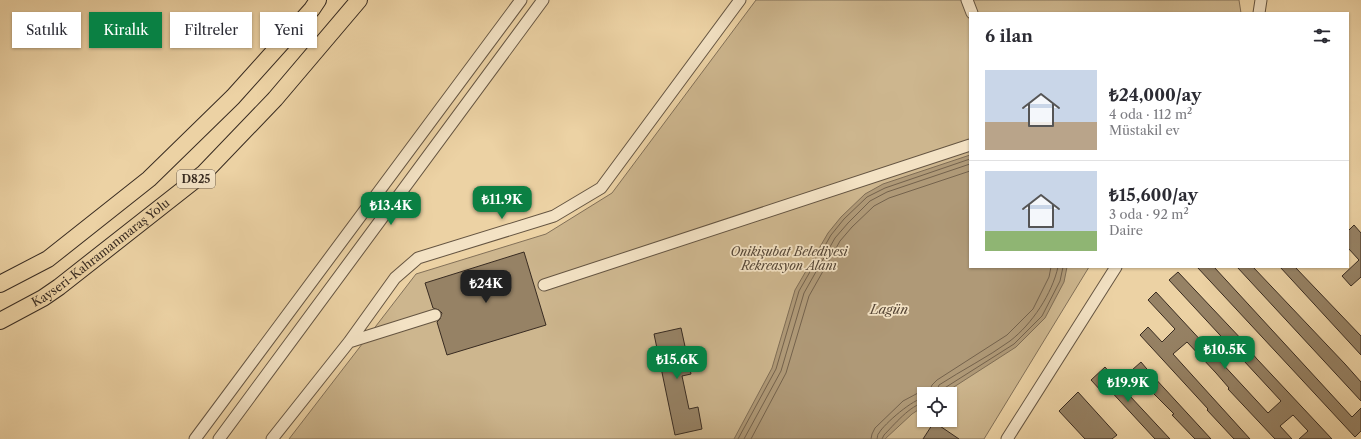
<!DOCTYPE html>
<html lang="tr">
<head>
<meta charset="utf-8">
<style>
  body { margin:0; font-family:"Libre Caslon Text",serif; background:#f2f2f3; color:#2b2b33; height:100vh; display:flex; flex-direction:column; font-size:15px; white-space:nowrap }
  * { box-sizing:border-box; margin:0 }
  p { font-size:13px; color:#7c7c81 }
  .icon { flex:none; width:22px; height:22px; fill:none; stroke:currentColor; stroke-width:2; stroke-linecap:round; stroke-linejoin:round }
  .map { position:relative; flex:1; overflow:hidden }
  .panel { position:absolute; left:969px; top:12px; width:380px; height:256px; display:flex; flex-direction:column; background:#fff; border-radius:0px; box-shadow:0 1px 3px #0004 }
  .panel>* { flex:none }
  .guide { position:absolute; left:12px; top:12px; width:380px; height:36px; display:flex; gap:8px }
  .buttons { position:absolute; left:917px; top:387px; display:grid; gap:8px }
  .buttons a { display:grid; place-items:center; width:40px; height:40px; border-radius:0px; background:#fff; box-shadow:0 1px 3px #0004; font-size:20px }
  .price { position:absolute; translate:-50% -34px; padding:0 9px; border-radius:8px; background:#0b8043; color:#fff; font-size:13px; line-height:26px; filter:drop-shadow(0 1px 2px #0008) }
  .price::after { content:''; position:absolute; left:50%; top:24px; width:12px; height:9px; margin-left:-6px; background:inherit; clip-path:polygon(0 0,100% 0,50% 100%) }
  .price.selected { background:#222; color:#fff }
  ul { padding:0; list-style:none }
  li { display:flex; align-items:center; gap:12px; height:100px; padding:0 16px }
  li+li { border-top:1px solid #e1e1e2 }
  li span { display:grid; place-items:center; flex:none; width:112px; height:80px; border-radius:0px; color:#555 }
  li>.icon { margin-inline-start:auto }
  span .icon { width:48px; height:48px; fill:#fffc; stroke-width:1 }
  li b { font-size:17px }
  h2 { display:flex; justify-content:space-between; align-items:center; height:48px; padding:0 16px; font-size:17px }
  .pill { padding:0 14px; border-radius:0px; background:#fff; box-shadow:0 1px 3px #0004; font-size:14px; line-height:36px }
  .pill.selected { background:#0b8043; color:#fff }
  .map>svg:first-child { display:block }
  .green { fill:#cdb68e; stroke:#827058; fill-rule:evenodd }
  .water { fill:#af9977; stroke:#7f6d55 }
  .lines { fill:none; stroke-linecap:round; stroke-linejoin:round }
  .shore { stroke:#74624c; stroke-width:1 }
  .building { fill:#968265; stroke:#382b21 }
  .minor-casing { stroke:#655542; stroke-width:13 }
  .highway-casing { stroke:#382b21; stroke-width:18 }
  .minor { stroke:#f3e2c4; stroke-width:11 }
  .highway { stroke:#ecd2a4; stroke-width:16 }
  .labels { text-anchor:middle; stroke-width:3.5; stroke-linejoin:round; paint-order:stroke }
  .shield { fill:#f3e2c4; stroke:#706252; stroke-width:1 }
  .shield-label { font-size:11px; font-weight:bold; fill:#382b21 }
  .street-label { font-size:12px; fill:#382b21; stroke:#f3e2c4 }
  .park-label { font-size:12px; font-style:italic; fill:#564737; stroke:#f3e2c4 }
  .water-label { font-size:13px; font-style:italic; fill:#564636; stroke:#f3e2c4 }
</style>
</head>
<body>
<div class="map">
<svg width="1361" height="439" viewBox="0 0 1361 439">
  <rect width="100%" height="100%" fill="#ecd2a4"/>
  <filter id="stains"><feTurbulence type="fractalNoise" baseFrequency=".005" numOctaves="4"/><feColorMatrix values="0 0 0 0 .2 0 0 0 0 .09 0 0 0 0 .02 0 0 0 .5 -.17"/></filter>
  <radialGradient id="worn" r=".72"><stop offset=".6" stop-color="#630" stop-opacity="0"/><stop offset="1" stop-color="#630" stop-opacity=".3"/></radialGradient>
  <path class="green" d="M756 0H1239L1241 13H970V267H1089L984 439H289L416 274 546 234 612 193ZM924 394H950V420H924Z"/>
  <path class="water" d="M970 155V267H1067L1064 282 1045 318 1016 347 943 394H924V406L912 414 885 439H734L772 368 795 290 828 233 841 217 865 194 883 184Z"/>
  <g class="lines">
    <path class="shore" d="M936 394 937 390 939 385C962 370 988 357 1010 341 1032 324 1052 294 1058 267
      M941 394 943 389 1014 344 1042 316 1060 281 1063 267
      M738 439 776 369 799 291 831 235 844 219 867 197 885 188 970 159
      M744 439 781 371 804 293 835 238 848 223 870 201 887 192 970 164
      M751 439 786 373 809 296 840 241 852 227 874 206 889 198 970 171
      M871 439 872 434 875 428 903 401 918 393 929 392 932 385 937 380 1007 335 1033 309 1049 277 1051 267
      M877 439C878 436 877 435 879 433 884 424 914 398 924 398
      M882 439 884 435C893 426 911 404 924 403"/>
  </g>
  <path class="building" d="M1354 225 1361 233V277L1351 286 1342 276 1359 260 1348 248V231Z
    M524 252 546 325 447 355 437 322 440 319 442 313 439 310 433 308 425 283Z
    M1197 267H1214L1352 417 1361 408V431L1355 437Z
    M1237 267H1253L1345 364 1361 382V401Z
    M1280 267H1295L1361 336V355Z
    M1178 272 1245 343 1244 344 1257 359 1332 439H1299L1308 431 1293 415 1280 426 1292 439H1275L1228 389 1229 388 1216 373 1187 342 1173 354 1250 439H1234L1207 410 1208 409 1140 335 1148 327 1162 342 1175 329 1148 300 1156 292 1268 413 1281 401 1169 280Z
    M681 328 691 374 682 376 689 409 698 407 702 429 675 435 654 334Z
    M1141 362 1152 375 1211 439H1195L1172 415 1174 414 1145 385H1146L1132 370Z
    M1105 367 1129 395 1170 439H1155L1107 387 1102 392 1091 380Z
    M1078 392 1117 435 1112 439H1085L1059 411Z
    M934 422 959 439H923Z"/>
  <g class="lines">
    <g class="minor-casing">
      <path id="minor" d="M967 0 972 13
        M1259 13 1261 0
        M544 285 970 145
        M349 342 435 315
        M195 439 521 0
        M219 439 543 0
        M272 439 349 342 395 278 418 258 554 216 601 188 740 0
        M1007 439 1116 267"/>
    </g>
    <g class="highway-casing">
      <g id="highway">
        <path d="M0 284 48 259 149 179 233 97 312 9 318 0"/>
        <path id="s1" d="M0 321 43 298 59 287 204 173 275 99 359 0"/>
      </g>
    </g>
    <use href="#minor" class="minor"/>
    <use href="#highway" class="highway"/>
  </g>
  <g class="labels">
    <rect class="shield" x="177" y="170" width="38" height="18" rx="3"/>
    <g class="shield-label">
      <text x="196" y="183">D825</text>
    </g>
    <g class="street-label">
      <text dy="4" stroke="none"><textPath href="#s1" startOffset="122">Kayseri-Kahramanmaraş Yolu</textPath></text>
    </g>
    <g class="park-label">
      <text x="789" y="256">Onikişubat Belediyesi<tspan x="789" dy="14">Rekreasyon Alanı</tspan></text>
    </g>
    <g class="water-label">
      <text x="889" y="314">Lagün</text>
    </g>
  </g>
  <rect width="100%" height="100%" filter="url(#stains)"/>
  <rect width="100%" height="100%" fill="url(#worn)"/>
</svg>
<div class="buttons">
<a><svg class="icon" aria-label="locate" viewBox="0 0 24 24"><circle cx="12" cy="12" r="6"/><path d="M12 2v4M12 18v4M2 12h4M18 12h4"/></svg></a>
</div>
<b class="price" style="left:502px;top:220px">₺11.9K</b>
<b class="price" style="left:391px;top:226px">₺13.4K</b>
<b class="price selected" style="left:486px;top:304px">₺24K</b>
<b class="price" style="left:1225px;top:370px">₺10.5K</b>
<b class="price" style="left:677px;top:380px">₺15.6K</b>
<b class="price" style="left:1128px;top:403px">₺19.9K</b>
<div class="guide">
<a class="pill">Satılık</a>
<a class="pill selected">Kiralık</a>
<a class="pill">Filtreler</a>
<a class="pill">Yeni</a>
</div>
<section class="panel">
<h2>6 ilan<svg class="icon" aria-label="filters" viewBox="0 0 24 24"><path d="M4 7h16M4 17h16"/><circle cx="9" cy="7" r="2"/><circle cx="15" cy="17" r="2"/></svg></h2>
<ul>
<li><span style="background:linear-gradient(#c9d6e8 65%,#b9a48a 0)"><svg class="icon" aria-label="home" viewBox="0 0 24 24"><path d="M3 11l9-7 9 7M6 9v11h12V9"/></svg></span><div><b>₺24,000/ay</b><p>4 oda · 112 m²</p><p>Müstakil ev</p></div></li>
<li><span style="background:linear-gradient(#c9d6e8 75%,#8fb573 0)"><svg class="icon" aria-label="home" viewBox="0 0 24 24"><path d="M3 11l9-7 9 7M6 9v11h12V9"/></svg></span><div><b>₺15,600/ay</b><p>3 oda · 92 m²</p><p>Daire</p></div></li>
</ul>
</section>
</div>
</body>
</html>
